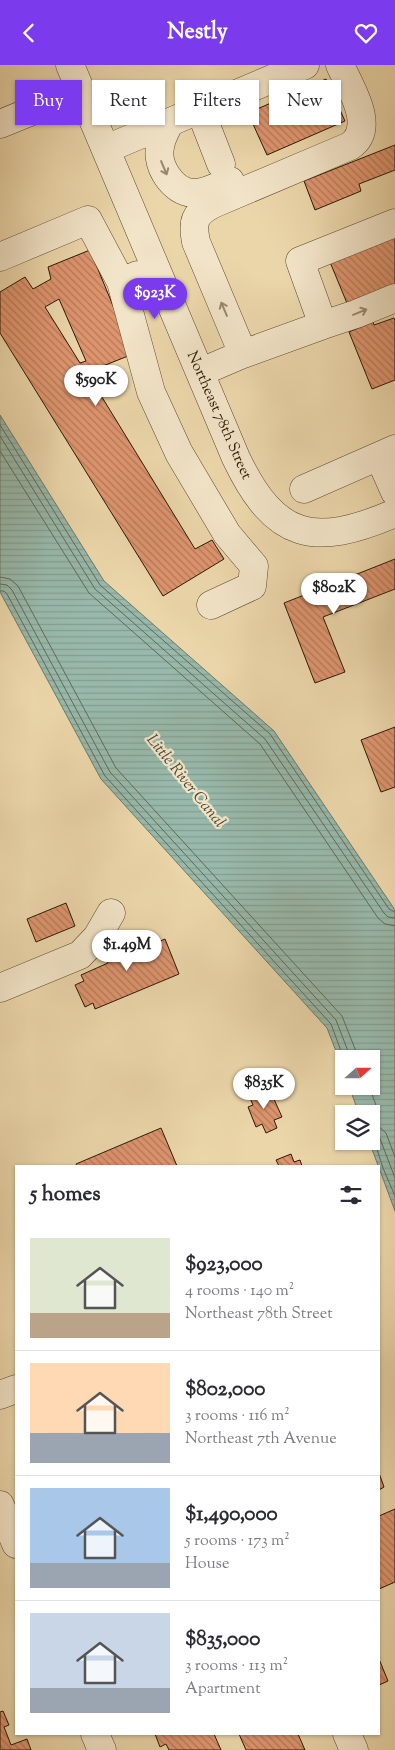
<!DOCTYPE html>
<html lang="en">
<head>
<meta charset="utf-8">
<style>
  body { margin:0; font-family:"Sorts Mill Goudy",serif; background:#f2f2f3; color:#2b2b33; height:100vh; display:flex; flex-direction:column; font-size:19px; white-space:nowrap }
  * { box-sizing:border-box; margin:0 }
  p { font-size:16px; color:#7c7c81 }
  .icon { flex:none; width:28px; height:28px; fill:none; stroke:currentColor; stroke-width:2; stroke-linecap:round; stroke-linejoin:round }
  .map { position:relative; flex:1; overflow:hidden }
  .details { position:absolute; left:15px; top:1100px; width:365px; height:570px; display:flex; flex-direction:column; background:#fff; border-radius:0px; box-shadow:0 1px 4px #0004 }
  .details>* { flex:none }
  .banner { position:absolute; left:15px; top:15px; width:365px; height:45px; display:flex; gap:10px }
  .needle { width:32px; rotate:69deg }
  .tools { position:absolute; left:335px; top:985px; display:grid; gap:10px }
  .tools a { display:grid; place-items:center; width:45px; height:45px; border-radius:0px; background:#fff; box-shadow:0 1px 4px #0004; font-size:25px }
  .price { position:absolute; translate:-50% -42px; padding:0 11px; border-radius:18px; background:#fff; color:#222; font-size:16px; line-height:32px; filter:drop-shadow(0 1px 2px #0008) }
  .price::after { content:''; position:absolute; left:50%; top:30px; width:15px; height:11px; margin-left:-8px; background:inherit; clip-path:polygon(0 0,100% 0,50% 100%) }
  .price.on { background:#7c3aed; color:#fff }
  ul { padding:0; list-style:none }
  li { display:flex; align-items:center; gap:15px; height:125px; padding:0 15px }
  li+li { border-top:1px solid #e1e1e2 }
  li span { display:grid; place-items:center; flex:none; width:140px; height:100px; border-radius:0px; color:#555 }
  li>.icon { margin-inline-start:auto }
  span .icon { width:60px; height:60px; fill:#fffc; stroke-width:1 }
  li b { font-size:21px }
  h2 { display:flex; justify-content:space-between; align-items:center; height:60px; padding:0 15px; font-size:21px }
  .tag { padding:0 18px; border-radius:0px; background:#fff; box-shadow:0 1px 4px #0004; font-size:18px; line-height:45px }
  .tag.on { background:#7c3aed; color:#fff }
  header { display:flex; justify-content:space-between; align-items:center; height:65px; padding:0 15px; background:#7c3aed; color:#fff; font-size:22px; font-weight:800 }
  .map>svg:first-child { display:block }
  .water { fill:url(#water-rules); stroke:#6c7967 }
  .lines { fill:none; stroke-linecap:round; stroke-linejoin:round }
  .shore { stroke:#616956; stroke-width:1 }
  .building { fill:url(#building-back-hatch); stroke:#2a1902; fill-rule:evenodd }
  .minor-casing { stroke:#5a482c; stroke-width:29 }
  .minor { stroke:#f2e4c8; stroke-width:28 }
  .oneway { stroke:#98896f }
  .labels { text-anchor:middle; stroke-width:4.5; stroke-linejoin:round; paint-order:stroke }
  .street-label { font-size:15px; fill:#2a1902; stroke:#f2e4c8 }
  .water-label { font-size:16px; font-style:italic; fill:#4b4935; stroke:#f2e4c8 }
</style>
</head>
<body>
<header><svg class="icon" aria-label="back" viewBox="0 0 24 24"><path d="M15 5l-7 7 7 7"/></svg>Nestly<svg class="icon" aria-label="heart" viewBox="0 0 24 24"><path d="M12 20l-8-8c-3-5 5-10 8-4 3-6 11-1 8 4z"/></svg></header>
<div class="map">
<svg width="395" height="1685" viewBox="0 0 395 1685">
  <defs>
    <pattern id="water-rules" width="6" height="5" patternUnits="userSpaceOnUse" patternTransform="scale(1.25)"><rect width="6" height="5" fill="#98b9ab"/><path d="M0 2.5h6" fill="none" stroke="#839e92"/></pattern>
    <pattern id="building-back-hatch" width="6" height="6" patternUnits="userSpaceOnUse" patternTransform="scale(1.25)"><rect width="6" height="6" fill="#de956f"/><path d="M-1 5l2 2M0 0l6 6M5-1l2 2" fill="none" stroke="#b47959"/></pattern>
  </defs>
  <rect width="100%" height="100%" fill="#ebd6aa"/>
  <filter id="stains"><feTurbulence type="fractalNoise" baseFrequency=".004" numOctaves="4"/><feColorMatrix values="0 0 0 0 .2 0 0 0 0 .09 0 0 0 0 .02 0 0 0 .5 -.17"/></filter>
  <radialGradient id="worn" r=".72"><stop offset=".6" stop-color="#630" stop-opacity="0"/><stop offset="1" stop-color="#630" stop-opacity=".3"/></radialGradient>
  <path class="water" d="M0 350 104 516 274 666 395 845V1146L369 1076H371V1049H359L349 1021H371V994H344V1007L327 963 101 714 0 527Z"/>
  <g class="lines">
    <path class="shore" d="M0 360 100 520 270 669 389 844 395 847
      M0 371 95 524 265 674 384 848 388 852 395 853
      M0 386 89 528 260 679 378 853 385 859 395 861
      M0 512 10 514 18 521 116 703 342 951 359 994
      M0 519 7 520 12 525 110 707 336 955 351 994
      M0 526H4L7 529 105 711 331 959 344 994
      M369 1021 377 1043 375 1058 386 1068 395 1092
      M371 1065 379 1071 395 1113
      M371 1072 374 1075 383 1103 395 1131"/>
  </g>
  <path class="building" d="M326 14 345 56 267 90 248 48Z
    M395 80V105L359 119 361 126 315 145 304 116Z
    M395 169V223L349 243 330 197Z
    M90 185 133 289 98 303 104 321 97 324 195 484 212 475 224 494 163 531 0 268V227L25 212 33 224 51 214 48 202ZM59 234 86 296 80 298 45 242Z
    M394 253 395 256V315L372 324 349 267 373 257 374 260Z
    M395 494V524L323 552 345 607 315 618 284 538Z
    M395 662V722L381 727 361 675Z
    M66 838 75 861 36 877 27 854Z
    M134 871 137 880 144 877 146 882 165 874 179 909 95 944 93 938 85 942 75 920 84 916 81 910 108 898 103 884Z
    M263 1022 268 1034 273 1032 282 1052 274 1055 277 1063 266 1068 262 1059 256 1062 248 1042 253 1040 248 1028Z
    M161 1063 177 1101H77L76 1099Z
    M291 1089 294 1097 300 1095 302 1101H279L276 1095Z
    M379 1408 384 1422 379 1425Z
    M395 1444V1517L379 1524V1451Z
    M379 1594 388 1616 379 1620Z
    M3 1646 9 1660 4 1662 11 1680 27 1674 31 1685H0V1647Z
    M155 1669H214L221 1685H169L166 1679 160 1682Z
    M239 1669H298L305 1685H246Z"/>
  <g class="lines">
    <g class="minor-casing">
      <path id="minor" d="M70 0 236 393C275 475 314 483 395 448
        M200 45 221 99
        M170 57C166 65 161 73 160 82 156 101 173 127 193 128 205 129 218 121 230 116
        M0 59 81 26
        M106 84 305 0
        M0 192 88 155 121 217 138 210
        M121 217 151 327 179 388 227 469 254 501 252 521 211 540
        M323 260 356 249 395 233
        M243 289 196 177C192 157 194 149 213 139L350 81C377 63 350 22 340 0
        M201 307 243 289 323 260 300 196 395 158
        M379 391 395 427
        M304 424 395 384
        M0 923 80 890 97 872 111 848
        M0 1330 16 1324
        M0 1440 16 1479
        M95 1669 102 1685
        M347 1669 354 1685"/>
    </g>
    <use href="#minor" class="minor"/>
  </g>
  <defs><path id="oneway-shaft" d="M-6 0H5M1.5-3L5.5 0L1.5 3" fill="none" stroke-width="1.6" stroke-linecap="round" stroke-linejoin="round" transform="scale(1.25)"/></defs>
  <g class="oneway">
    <use href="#oneway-shaft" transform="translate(164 103) rotate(67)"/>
    <use href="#oneway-shaft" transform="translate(224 244) rotate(-113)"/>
    <use href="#oneway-shaft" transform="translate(360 247) rotate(-22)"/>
  </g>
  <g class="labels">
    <g class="street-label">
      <text transform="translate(220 350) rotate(66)" y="5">Northeast 78th Street</text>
    </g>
    <g class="water-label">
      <text transform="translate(187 715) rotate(51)" y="6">Little River Canal</text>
    </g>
  </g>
  <rect width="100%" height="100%" filter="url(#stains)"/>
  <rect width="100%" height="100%" fill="url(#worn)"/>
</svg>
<div class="tools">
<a><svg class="needle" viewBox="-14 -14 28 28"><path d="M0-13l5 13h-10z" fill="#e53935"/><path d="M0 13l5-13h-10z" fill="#7c7c81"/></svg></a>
<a><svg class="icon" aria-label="layers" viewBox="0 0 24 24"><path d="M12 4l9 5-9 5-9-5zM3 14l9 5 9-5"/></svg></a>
</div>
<b class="price on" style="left:155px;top:255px">$923K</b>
<b class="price" style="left:96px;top:342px">$590K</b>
<b class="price" style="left:334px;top:550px">$802K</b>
<b class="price" style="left:127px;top:907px">$1.49M</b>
<b class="price" style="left:264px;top:1045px">$835K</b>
<div class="banner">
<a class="tag on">Buy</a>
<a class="tag">Rent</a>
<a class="tag">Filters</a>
<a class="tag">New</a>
</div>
<section class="details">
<h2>5 homes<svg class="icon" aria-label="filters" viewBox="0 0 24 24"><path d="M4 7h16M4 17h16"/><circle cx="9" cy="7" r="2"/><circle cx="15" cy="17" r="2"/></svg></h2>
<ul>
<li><span style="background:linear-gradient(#dfe7d0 75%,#b9a48a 0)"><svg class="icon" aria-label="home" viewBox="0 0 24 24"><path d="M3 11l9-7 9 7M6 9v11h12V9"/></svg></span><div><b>$923,000</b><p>4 rooms · 140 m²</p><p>Northeast 78th Street</p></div></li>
<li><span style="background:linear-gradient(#ffd9b3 70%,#9aa5b1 0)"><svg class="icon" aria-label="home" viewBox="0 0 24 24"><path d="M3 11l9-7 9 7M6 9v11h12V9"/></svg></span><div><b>$802,000</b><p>3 rooms · 116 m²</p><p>Northeast 7th Avenue</p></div></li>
<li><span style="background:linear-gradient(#a9c7e8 75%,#9aa5b1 0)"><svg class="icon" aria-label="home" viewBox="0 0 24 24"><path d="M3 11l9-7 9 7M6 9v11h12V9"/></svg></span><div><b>$1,490,000</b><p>5 rooms · 173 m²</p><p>House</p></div></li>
<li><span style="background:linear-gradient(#c9d6e8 75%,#9aa5b1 0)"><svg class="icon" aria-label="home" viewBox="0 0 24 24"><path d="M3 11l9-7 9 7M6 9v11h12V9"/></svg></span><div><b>$835,000</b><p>3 rooms · 113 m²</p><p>Apartment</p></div></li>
</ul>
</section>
</div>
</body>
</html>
